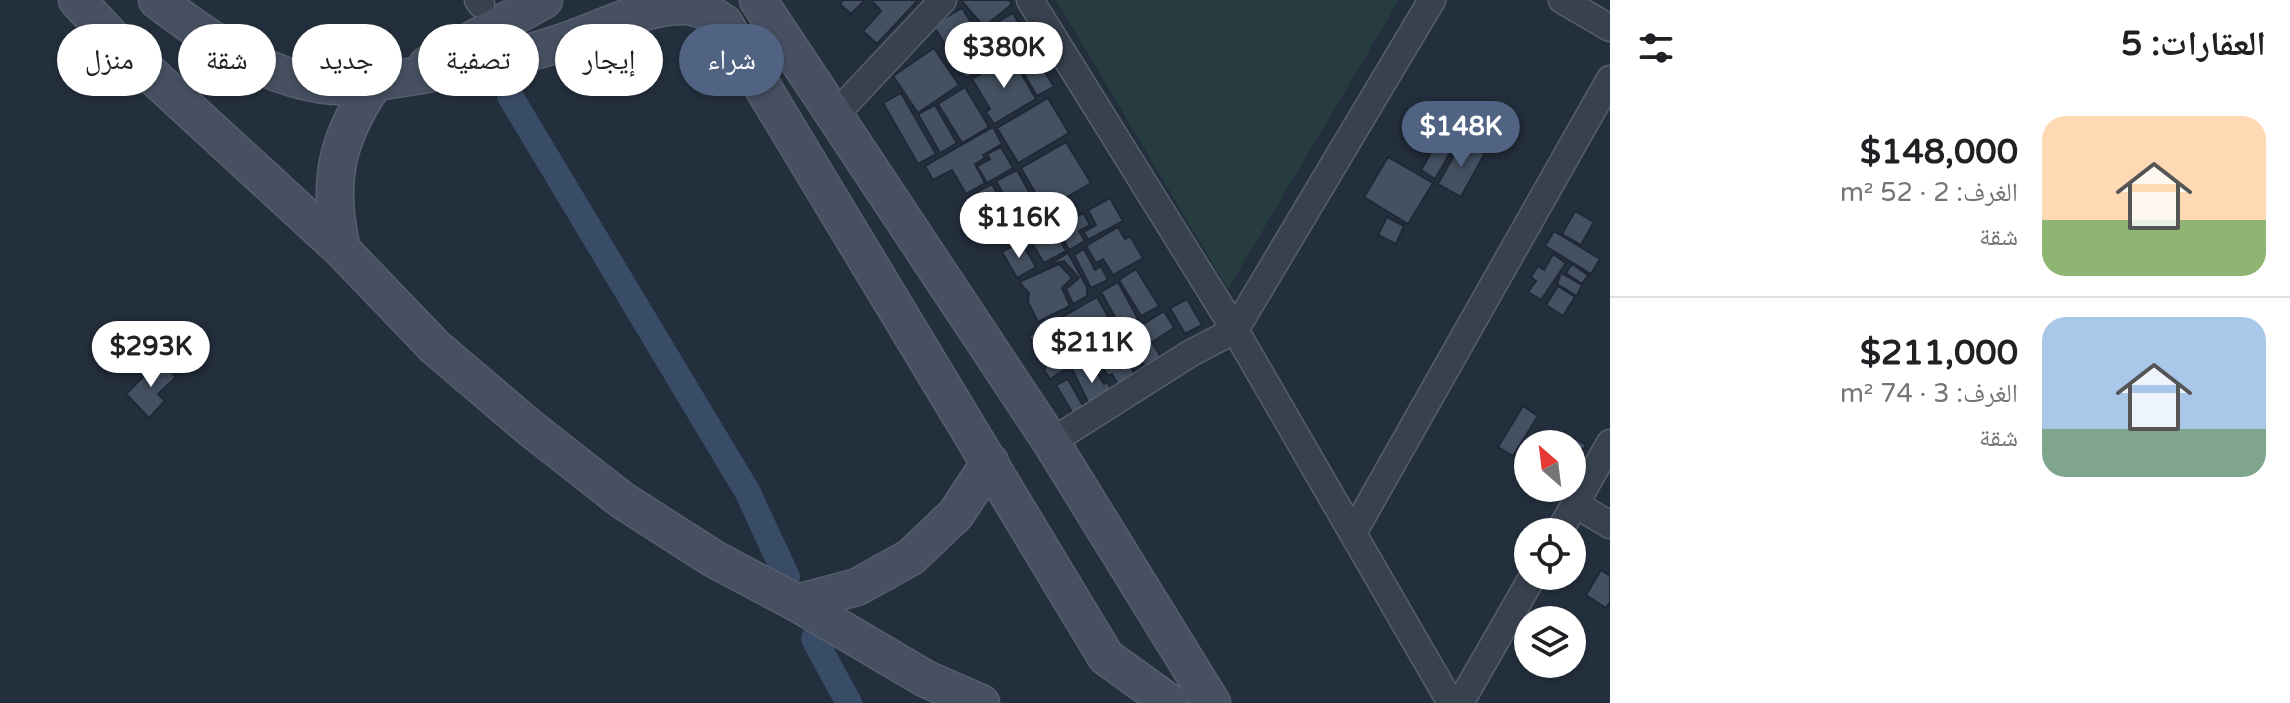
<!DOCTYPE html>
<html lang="ar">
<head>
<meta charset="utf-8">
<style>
  body { margin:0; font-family:"Varela Round","Noto Naskh Arabic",sans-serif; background:#f2f2f2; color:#202124; direction:rtl; height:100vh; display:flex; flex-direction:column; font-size:30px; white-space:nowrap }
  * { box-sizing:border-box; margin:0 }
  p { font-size:26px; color:#757577 }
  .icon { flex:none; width:44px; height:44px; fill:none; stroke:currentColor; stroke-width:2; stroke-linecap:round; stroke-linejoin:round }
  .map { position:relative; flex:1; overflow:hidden; direction:ltr }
  .details { display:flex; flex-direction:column; background:#fff; width:680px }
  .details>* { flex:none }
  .guide { position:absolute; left:24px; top:24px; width:760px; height:72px; direction:rtl; display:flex; gap:16px }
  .needle { width:52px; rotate:332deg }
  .fabs { position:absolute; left:1514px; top:430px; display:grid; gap:16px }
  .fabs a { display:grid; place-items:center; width:72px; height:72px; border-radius:50%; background:#fff; box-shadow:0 2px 6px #0004; font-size:40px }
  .price { position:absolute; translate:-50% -68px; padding:0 18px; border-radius:28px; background:#fff; color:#222; font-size:26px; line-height:52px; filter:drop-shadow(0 2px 4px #0008) }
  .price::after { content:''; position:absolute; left:50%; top:48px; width:24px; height:18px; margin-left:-12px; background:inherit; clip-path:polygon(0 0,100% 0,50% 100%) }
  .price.selected { background:#506383; color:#fff }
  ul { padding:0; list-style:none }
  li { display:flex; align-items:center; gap:24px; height:200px; padding:0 24px }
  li+li { border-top:2px solid #e0e0e0 }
  li span { display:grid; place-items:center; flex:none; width:224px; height:160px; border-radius:24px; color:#555 }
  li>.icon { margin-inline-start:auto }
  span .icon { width:96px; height:96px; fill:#fffc; stroke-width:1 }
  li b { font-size:34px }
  h2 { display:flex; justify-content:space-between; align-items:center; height:96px; padding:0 24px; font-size:34px }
  .chip { padding:0 28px; border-radius:36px; background:#fff; box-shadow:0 2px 6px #0004; font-size:28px; line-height:72px }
  .chip.selected { background:#506383; color:#fff }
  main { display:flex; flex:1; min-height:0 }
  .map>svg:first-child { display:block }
  .green { fill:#263c3f }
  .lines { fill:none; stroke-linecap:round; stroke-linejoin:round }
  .canal { stroke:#394c67; stroke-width:26 }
  .building { fill:#455162; stroke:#1f2835; stroke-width:2 }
  .minor-casing { stroke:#565f6c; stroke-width:29 }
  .secondary-casing { stroke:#565f6c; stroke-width:39 }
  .minor { stroke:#38414e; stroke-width:26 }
  .secondary { stroke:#465061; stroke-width:36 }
</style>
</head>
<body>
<main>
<section class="details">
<h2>العقارات: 5<svg class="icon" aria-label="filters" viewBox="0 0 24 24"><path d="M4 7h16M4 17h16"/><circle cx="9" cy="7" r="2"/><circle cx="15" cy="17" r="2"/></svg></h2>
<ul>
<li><span style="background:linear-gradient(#ffd9b3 65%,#8fb573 0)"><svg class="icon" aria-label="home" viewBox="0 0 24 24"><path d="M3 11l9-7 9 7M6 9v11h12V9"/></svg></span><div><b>$148,000</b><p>الغرف: 2 · 52 m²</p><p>شقة</p></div></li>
<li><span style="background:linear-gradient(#a9c7e8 70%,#7fa58c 0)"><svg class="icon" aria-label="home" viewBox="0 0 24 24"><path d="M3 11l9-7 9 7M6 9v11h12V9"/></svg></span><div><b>$211,000</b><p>الغرف: 3 · 74 m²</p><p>شقة</p></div></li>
</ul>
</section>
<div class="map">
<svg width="1610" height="703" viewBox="0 0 1610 703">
  <rect width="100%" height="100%" fill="#242f3e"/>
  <path class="green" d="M1056 0H1399L1228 289Z"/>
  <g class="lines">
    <path class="canal" d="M510 96 747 491 787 577
      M814 639 849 703"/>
  </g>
  <path class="building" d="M843 0H865L851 14 840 4Z
    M871 0H918L877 44 863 31 881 11Z
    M961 0H1009L1012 4 984 27Z
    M962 8 995 60 966 78 933 25Z
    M1013 13 1029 41 1000 57 984 30Z
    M1030 47 1054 87 1037 96 1014 57Z
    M934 48 959 85 918 113 893 76Z
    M1011 56 1036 99 994 124 986 112 990 109 972 79Z
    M965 87 989 127 962 143 938 104Z
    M901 93 936 154 918 164 883 103Z
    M1048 98 1069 133 1018 163 997 128Z
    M1485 99 1494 104 1492 107 1498 111 1493 120 1478 112Z
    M935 105 957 143 940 153 918 114Z
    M1446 122 1462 131 1459 138 1445 130 1441 138 1454 146 1435 179 1421 170 1437 142 1429 138 1437 123 1443 127Z
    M993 127 1002 144 983 155 985 158 975 164 985 183 966 194 952 170 933 180 925 166Z
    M1462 141 1485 153 1461 197 1438 184Z
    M1066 142 1091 183 1045 210 1021 168Z
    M1001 147 1013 168 987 183 977 166 990 159 987 154Z
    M1388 157 1433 183 1408 224 1364 197Z
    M1017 170 1039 210 1018 221 996 181Z
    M992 184 1015 224 988 239 965 199Z
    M1110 198 1123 221 1088 240 1084 232 1096 225 1088 210Z
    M1575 211 1594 222 1581 245 1562 234Z
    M1083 213 1090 225 1079 231 1085 241 1069 250 1062 237 1066 234 1061 225Z
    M1387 217 1404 226 1396 244 1378 235Z
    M1053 227 1066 251 1044 263 1030 240Z
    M1118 227 1125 239 1130 236 1143 258 1113 275 1103 259 1096 263 1086 246Z
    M1554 231 1600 259 1591 274 1545 246Z
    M1021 241 1036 267 1017 278 1002 252Z
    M1084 249 1095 270 1101 266 1108 280 1091 288 1074 255Z
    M1068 253 1087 287V296L1073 304 1066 289 1079 278 1064 261 1048 265Z
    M1553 254 1566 263 1541 300 1528 292 1536 281 1531 277 1538 266 1544 270Z
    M1059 264 1072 278 1062 288 1070 306 1038 322 1028 302 1029 293 1019 282Z
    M1572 264 1588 275 1582 284 1566 273Z
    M1136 269 1159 306 1141 316 1119 280Z
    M1561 273 1582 285 1577 296 1557 284Z
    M1118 282 1138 319 1121 328 1101 292Z
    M1558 286 1575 297 1563 316 1546 305Z
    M1097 297 1121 339 1114 343 1111 340 1050 379 1044 370 1046 366 1029 336Z
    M1187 299 1202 325 1185 334 1170 308Z
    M1164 311 1174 328 1152 342 1165 364 1149 373 1126 335Z
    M1119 345 1139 382 1122 391 1112 374 1108 376 1097 357Z
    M160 360 176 377 158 394 165 401 149 418 126 394Z
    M1089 360 1104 384 1107 382 1115 396 1091 408 1072 369Z
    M1068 379 1087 413 1076 419 1056 385Z
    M1523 406 1538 416 1513 456 1498 447Z
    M1574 438 1586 445 1572 466 1570 444Z
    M1601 570 1610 576V602L1606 608 1586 595Z"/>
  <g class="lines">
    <g class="minor-casing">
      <path id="minor" d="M478 0 481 4
        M1030 0 1235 330 1451 703
        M1562 0 1610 28
        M834 116 943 0
        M1051 442 1191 353 1235 330 1432 0
        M1575 504 1610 525
        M1559 532 1610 443
        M1353 533 1610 79
        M1460 703 1533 576"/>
    </g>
    <g class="secondary-casing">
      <path id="secondary" d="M77 0 118 44 342 250 435 347 529 427 622 500 714 559 797 603 926 679 981 703
        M157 0C208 39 259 75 324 85 352 89 381 81 409 77 464 67 517 59 569 40 605 28 641 7 680 6 698 5 709 13 724 23L1106 657 1170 703
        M758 0 1051 442 1212 703
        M427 65 544 0
        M342 250C327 184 335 141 373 85
        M797 603 857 587 911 557 956 514 990 462"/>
    </g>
    <use href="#minor" class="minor"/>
    <use href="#secondary" class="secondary"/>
  </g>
</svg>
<div class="fabs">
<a><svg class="needle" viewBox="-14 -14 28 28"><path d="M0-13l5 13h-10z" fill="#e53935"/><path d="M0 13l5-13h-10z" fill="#757577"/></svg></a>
<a><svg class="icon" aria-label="locate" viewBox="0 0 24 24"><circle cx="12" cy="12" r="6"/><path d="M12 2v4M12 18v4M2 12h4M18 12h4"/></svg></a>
<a><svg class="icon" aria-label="layers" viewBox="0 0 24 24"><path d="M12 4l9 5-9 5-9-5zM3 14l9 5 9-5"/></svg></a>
</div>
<b class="price" style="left:1004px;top:90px">$380K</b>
<b class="price selected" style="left:1461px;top:169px">$148K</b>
<b class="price" style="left:1019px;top:260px">$116K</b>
<b class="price" style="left:1092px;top:385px">$211K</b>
<b class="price" style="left:151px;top:389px">$293K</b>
<div class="guide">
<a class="chip selected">شراء</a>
<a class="chip">إيجار</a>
<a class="chip">تصفية</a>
<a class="chip">جديد</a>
<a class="chip">شقة</a>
<a class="chip">منزل</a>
</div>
</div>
</main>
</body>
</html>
